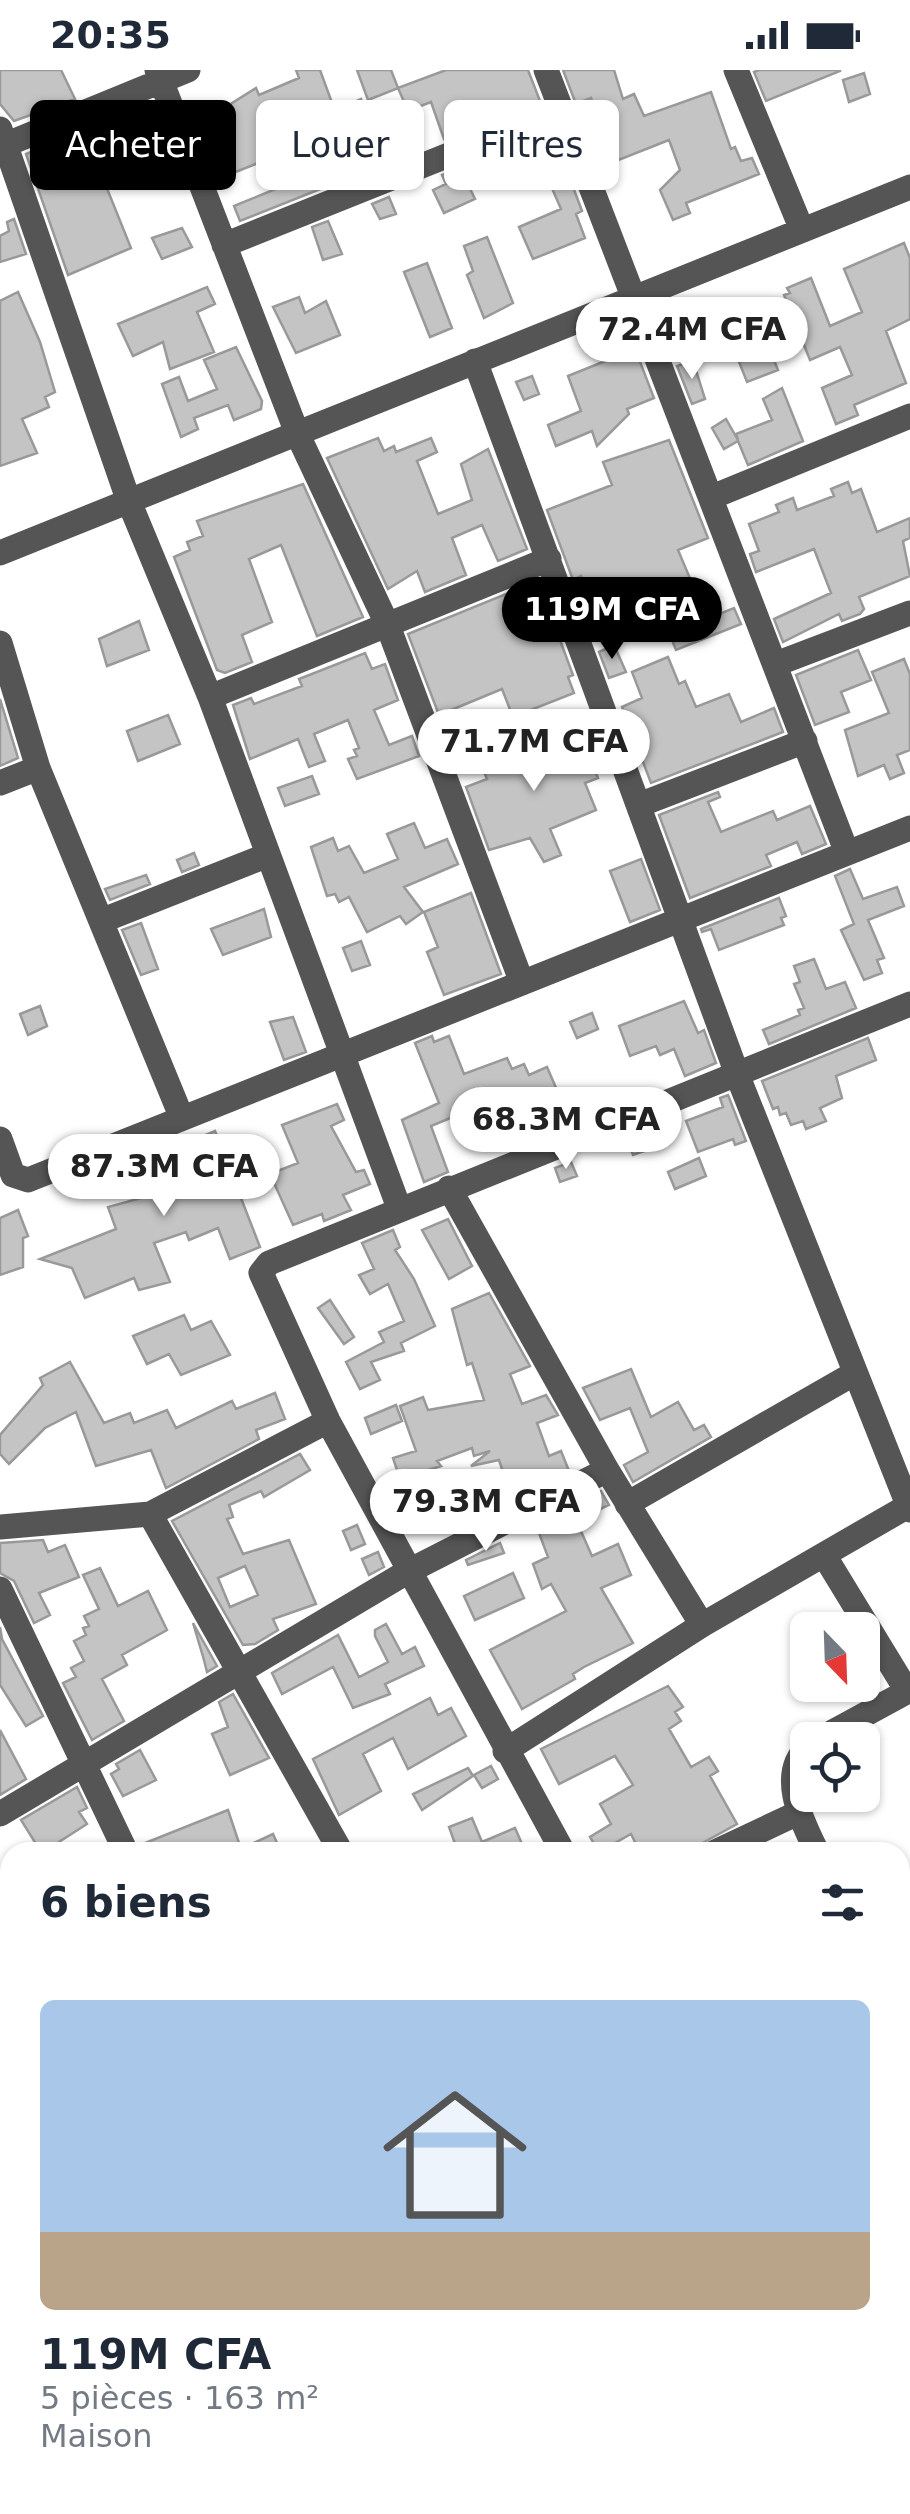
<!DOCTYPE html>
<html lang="fr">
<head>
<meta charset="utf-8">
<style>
  body { margin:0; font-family:"DejaVu Sans",sans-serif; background:#f6f6f7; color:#1f2937; height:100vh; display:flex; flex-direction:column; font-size:38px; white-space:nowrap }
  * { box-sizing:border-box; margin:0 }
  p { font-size:32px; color:#747a83 }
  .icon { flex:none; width:55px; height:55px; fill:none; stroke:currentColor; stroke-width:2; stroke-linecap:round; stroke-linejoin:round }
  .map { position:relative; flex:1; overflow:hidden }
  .side { position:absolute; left:0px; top:1772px; width:910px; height:672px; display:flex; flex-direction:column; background:#fff; border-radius:30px 30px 0 0; box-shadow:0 2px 8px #0004 }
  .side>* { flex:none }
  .guide { position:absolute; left:30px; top:30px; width:850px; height:90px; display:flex; gap:20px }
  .needle { width:65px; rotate:157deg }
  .tools { position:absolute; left:790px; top:1542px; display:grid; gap:20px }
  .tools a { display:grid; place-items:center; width:90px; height:90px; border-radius:15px; background:#fff; box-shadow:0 2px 8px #0004; font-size:50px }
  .price { position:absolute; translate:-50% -85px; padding:0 22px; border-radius:35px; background:#fff; color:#222; font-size:32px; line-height:65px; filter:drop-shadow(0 2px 5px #0008) }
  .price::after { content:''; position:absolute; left:50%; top:60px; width:30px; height:22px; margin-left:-15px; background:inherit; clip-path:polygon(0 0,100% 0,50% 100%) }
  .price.on { background:#000; color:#fff }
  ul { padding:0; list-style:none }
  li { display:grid; align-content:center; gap:20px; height:530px; padding:0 40px }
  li+li { border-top:2px solid #e0e1e3 }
  li span { display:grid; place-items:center; height:310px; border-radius:15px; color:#555 }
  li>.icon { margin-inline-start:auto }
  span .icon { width:180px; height:180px; fill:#fffc; stroke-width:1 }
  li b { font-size:42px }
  h2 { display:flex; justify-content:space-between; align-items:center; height:120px; padding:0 40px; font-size:42px }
  .pill { padding:0 35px; border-radius:15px; background:#fff; box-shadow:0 2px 8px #0004; font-size:35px; line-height:90px }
  .pill.on { background:#000; color:#fff }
  .status { display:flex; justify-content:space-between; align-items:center; height:70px; padding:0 50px; background:#fff; direction:ltr }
  .status svg { height:28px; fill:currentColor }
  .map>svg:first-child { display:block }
  .building { fill:#c4c4c4; stroke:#999; stroke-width:2.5; fill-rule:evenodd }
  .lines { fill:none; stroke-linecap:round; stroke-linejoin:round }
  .minor { stroke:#555; stroke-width:25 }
</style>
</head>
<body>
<div class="status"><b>20:35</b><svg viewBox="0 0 49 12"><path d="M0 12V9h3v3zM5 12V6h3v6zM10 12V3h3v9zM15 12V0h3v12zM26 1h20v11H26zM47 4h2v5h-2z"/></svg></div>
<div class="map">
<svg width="910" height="2444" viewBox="0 0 910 2444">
  <rect width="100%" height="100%" fill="#fff"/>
  <path class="building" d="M0 0H61L75 29 14 51 0 34Z
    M296 0H320L335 41 361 29 378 76 341 90 348 108 240 151 234 136 295 111 283 83 223 107 216 88 220 86 205 50 256 18 259 25 299 8Z
    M357 0H391L398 18 446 0H528L540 31 444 69 431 32 408 41 398 18 368 30Z
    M563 0H614L623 29 634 24 644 46 711 22 731 79 735 77 741 91 752 88 759 104 686 133 690 143 673 150 660 120 680 100 669 70 601 97 589 67 604 61 591 28 576 34Z
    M759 0H840V1L766 31 754 2Z
    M864 3 870 24 849 32 843 10Z
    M114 48 130 91 121 94 126 109 106 116 131 178 68 205 26 84Z
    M552 61 582 141 576 144 585 168 533 189 519 157 561 139 531 70Z
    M460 98 475 129 444 143 433 120 446 114 442 105Z
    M389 127 396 144 380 149 372 134Z
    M14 149 26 184 0 192V166L9 161 7 152Z
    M328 151 342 184 323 190 312 157Z
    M182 158 192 177 162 189 152 168Z
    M487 167 513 233 484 248 467 205 473 201 464 176Z
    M904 173 910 188V249L886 261 906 313 854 335 858 345 836 354 822 318 852 305 840 277 810 290 784 225 790 223 787 218 811 208 830 256 862 242 844 199Z
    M427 193 452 258 430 267 404 202Z
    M207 217 215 234 197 242 214 282 170 299 163 272 133 286 118 254Z
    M18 222 40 272 55 322 45 327 49 337 22 349 37 383 0 396V231Z
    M299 227 305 243 326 231 340 265 296 283 273 237Z
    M751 232 778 300 747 312 720 244Z
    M236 277 262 331 261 339 234 350 228 335 194 348 198 359 181 367 162 314 179 307 188 331 217 319 204 290Z
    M635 279 654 328 627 339 629 344 597 376 592 361 556 376 548 355 581 341 568 306Z
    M693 291 705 329 692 334 677 296Z
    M532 306 539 324 524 330 516 312Z
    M782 318 803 371 748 395 738 371 724 379 712 358 726 349 738 370 736 364 772 350 763 329Z
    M378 368 384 381 394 376 396 382 431 368 437 382 417 391 438 444 472 430 461 394 488 379 527 479 498 491 482 455 452 468 466 505 425 522 417 501 388 519 327 388Z
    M669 370 708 468 678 480 707 549 734 538 741 554 676 580 665 553 634 567 619 532 605 538 601 530 591 528 581 506 573 510 547 440 612 415 603 392Z
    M848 412 852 423 861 419 877 462 910 448V468L903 471 910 506 859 527 864 539 860 544 842 551 839 544 783 572 774 549 831 523 814 479 756 502 750 484 759 481 749 454 779 442 776 435 793 428 797 440 834 426 831 419Z
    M303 414 363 547 317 566 281 475 249 489 272 552 242 565 252 592 225 603 217 600 174 487 190 480 187 472 203 466 197 451Z
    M538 511 573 605 568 607 574 623 513 647 502 619 439 645 408 564Z
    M139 551 149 580 107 596 99 569Z
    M614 575 626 602 609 608 599 582Z
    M858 580 871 610 841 622 849 642 815 655 796 605Z
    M365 583 372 599 385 594 398 630 374 640 389 675 412 666 419 686 357 709 348 689 357 686 354 680 359 678 348 650 314 664 325 691 309 697 298 669 250 689 233 635 251 628 254 634 302 616 299 609Z
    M668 587 679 614 685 611 696 637 729 624 741 652 774 638 783 662 651 713 622 637 642 628 632 602Z
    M904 589 910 604V680L897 685 904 703 890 709 884 695 858 706 845 660 889 643 872 602Z
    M0 629 18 688 0 696Z
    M168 645 180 674 138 691 127 661Z
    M552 664 558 678 582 669 598 708 585 713 596 740 550 759 561 785 544 792 530 768 489 780 466 717 487 709 484 702 496 697 492 688Z
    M312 706 319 724 285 736 278 718Z
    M718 722 720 727 708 732 721 762 773 741 777 750 810 736 826 774 802 784 797 772 766 785 771 796 690 828 659 745Z
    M414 753 425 778 447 769 458 794 404 817 423 842 406 854 400 846 367 862 349 827 339 832 335 824 327 826 311 777 333 768 338 781 349 776 364 803 398 789 387 764Z
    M194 783 199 795 182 802 177 790Z
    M641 789 660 840 630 852 610 801Z
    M850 799 863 829 897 817 904 836 868 850 884 888 877 890 882 903 864 910 841 860 854 854 835 806Z
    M146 805 150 814 110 830 105 819Z
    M471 823 501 904 444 925 427 882 438 877 424 842Z
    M779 828 786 846 781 848 784 855 719 880 711 859 702 862 701 859Z
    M264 839 271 867 223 885 211 859Z
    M141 853 158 899 141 905 122 860Z
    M361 871 370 895 352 901 343 878Z
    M814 889 826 919 845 912 856 938 769 974 763 960 800 945 798 940 804 938 794 914 800 912 794 896Z
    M684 931 698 963 704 960 716 993 685 1006 674 979 660 985 656 976 630 986 619 956Z
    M40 936 47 956 28 965 20 944Z
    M592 943 598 959 577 968 570 952Z
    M293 947 306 982 284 990 270 952Z
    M432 966 434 972 449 966 464 1004 507 988 512 999 524 994 529 1005 547 997 566 1041 533 1053 524 1032 496 1045 504 1069 478 1079 465 1042 431 1056 448 1102 424 1112 402 1050 439 1033 415 973Z
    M868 968 876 990 836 1006 842 1028 820 1038 826 1051 806 1059 803 1051 791 1055 786 1043 780 1045 778 1037 773 1039 762 1011Z
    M728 1025 746 1071 735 1075 733 1069 698 1082 686 1051 723 1037 720 1028Z
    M337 1034 344 1050 331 1056 356 1102 364 1100 370 1114 343 1125 351 1140 324 1151 322 1144 293 1155 270 1104 298 1093 282 1055Z
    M643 1059 650 1079 633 1085 626 1066Z
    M215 1061 260 1177 230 1189 218 1158 189 1170 186 1162 154 1173 170 1212 139 1220 134 1208 85 1228 72 1198 40 1189 116 1159 108 1137 145 1127 136 1099 161 1096 157 1086Z
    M699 1088 706 1106 675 1119 668 1102Z
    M571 1092 577 1106 560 1112 555 1098Z
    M18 1140 28 1166 23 1168V1197L0 1205V1148Z
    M448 1149 472 1196 449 1209 422 1160Z
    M393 1160 400 1177 395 1180 414 1209 435 1256 401 1273 404 1281 371 1292 380 1310 360 1319 346 1292 384 1272 379 1262 404 1251 388 1214 370 1224 359 1205 374 1199 362 1173Z
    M489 1223 530 1296 510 1304 522 1334 546 1325 558 1345 537 1353 549 1386 561 1381 569 1401 535 1418 510 1423 499 1390 471 1396 490 1381 474 1386 472 1378 437 1391 441 1396 400 1409 393 1388 416 1381 400 1336 423 1327 428 1340 484 1330 472 1293 467 1295 452 1239Z
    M330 1230 354 1267 344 1274 318 1238Z
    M184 1245 191 1260 211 1251 230 1285 181 1305 169 1284 147 1294 133 1266Z
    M70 1292 104 1353 130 1343 134 1353 167 1340 176 1358 232 1331 236 1339 275 1323 285 1349 256 1360 259 1369 166 1418 151 1380 96 1396 76 1342 45 1358 9 1394 0 1384V1365L43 1315 40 1308Z
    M631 1299 651 1347 678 1332 694 1360 704 1355 711 1367 633 1412 624 1395 648 1382 630 1338 600 1350 583 1318Z
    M396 1335 402 1351 371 1364 365 1348Z
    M300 1384 310 1400 264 1427 261 1421 229 1435 233 1447 227 1449 243 1484 289 1470 316 1534 273 1549 278 1560 255 1574 243 1575 172 1451ZM245 1496 258 1525 230 1537 218 1508Z
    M452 1411 480 1447 452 1461 444 1446 433 1455 419 1436Z
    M601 1421 609 1435 576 1450 592 1486 618 1474 631 1505 601 1518 633 1573 584 1597 573 1604 575 1609 522 1639 490 1580 566 1541 551 1514 542 1519 533 1494 548 1487 539 1463 568 1452 563 1441Z
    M357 1455 365 1474 351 1480 343 1461Z
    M43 1470 48 1482 65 1475 79 1507 39 1523 50 1545 34 1553 14 1511 0 1503V1473Z
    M500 1473 504 1483 468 1495 466 1490Z
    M378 1482 384 1497 369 1505 362 1489Z
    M100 1498 118 1536 148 1521 167 1560 122 1585 127 1595 102 1609 124 1651 92 1670 63 1613 76 1607 71 1598 84 1591 74 1571 86 1565 83 1558 89 1556 84 1546 99 1539 83 1505Z
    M513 1503 524 1528 475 1550 464 1526Z
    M193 1553 217 1596 207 1602 204 1590Z
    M386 1554 402 1584 415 1577 424 1596 385 1614 390 1624 353 1638 333 1597 282 1624 272 1603 338 1565 359 1607 388 1592 375 1566V1560Z
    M0 1557 2 1569 43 1646 26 1656 0 1615Z
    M668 1616 683 1637 675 1642 681 1651 669 1659 691 1697 709 1687 718 1701 710 1706 737 1754 686 1782H640L631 1764 599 1782 590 1767 611 1754 600 1734 633 1715 615 1686 559 1714 541 1679Z
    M233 1624 269 1688 230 1705 212 1664 228 1657 219 1632Z
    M430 1628 438 1645 451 1638 466 1666 408 1699 393 1668 363 1684 381 1721 339 1745 313 1689Z
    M0 1660 26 1709 0 1725Z
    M140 1680 156 1710 123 1726 111 1704 119 1699 116 1694Z
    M491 1696 498 1709 482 1718 474 1705Z
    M468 1698 473 1706 422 1740 413 1724Z
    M77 1717 87 1738 79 1742 87 1754 59 1772 65 1782H41L21 1750Z
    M228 1740 241 1779 273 1764 281 1782H142L140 1775Z
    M472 1748 482 1772 515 1758 522 1774 514 1776 517 1782H458L449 1757Z"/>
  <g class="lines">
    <path class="minor" d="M157 0 297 363 388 556 522 913
      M546 0 847 783
      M736 0 802 160
      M0 59 128 429 210 627 399 1138
      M0 77 188 0
      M224 175 561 40
      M475 291 737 1004 910 1440
      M712 427 910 346
      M0 483 910 117
      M0 573 38 698 181 1046
      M776 594 910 543
      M210 627 549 489
      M0 713 38 698
      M639 735 805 671
      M101 851 268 785
      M0 1069 13 1105 28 1110 910 758
      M449 1118 607 1400 702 1555
      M627 1434 855 1303
      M150 1444 341 1782
      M0 1457 150 1444 328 1351
      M824 1485 907 1621
      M0 1519 126 1782
      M818 1670 910 1620
      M808 1677C777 1705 803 1753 817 1782
      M505 1681 702 1555 908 1436
      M0 1744 407 1502 607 1400
      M563 1782 328 1351 261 1203 269 1193 910 934
      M715 1782 798 1743
      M900 1876 910 1870
      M0 1985 10 2025
      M0 2199 10 2193
      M900 2406 910 2425
      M0 2409 10 2403
      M192 2435 195 2444
      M465 2435 470 2444
      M704 2435 709 2444
      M306 2444 324 2435"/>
  </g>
</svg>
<div class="tools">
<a><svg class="needle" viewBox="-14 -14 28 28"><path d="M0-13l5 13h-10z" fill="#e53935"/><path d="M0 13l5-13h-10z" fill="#747a83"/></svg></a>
<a><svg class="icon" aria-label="locate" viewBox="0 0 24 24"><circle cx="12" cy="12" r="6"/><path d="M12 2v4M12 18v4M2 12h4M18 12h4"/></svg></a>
</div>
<b class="price" style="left:692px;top:312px">72.4M CFA</b>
<b class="price on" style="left:612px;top:592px">119M CFA</b>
<b class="price" style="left:534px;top:724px">71.7M CFA</b>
<b class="price" style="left:566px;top:1102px">68.3M CFA</b>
<b class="price" style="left:164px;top:1149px">87.3M CFA</b>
<b class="price" style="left:486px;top:1484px">79.3M CFA</b>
<div class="guide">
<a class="pill on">Acheter</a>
<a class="pill">Louer</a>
<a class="pill">Filtres</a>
</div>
<section class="side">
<h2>6 biens<svg class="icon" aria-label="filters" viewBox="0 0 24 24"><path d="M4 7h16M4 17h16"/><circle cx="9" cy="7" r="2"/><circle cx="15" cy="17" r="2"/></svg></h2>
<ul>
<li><span style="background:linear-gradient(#a9c7e8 75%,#b9a48a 0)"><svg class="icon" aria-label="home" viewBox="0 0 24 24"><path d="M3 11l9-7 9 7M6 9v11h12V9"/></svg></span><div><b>119M CFA</b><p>5 pièces · 163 m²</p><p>Maison</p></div></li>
</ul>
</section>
</div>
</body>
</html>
